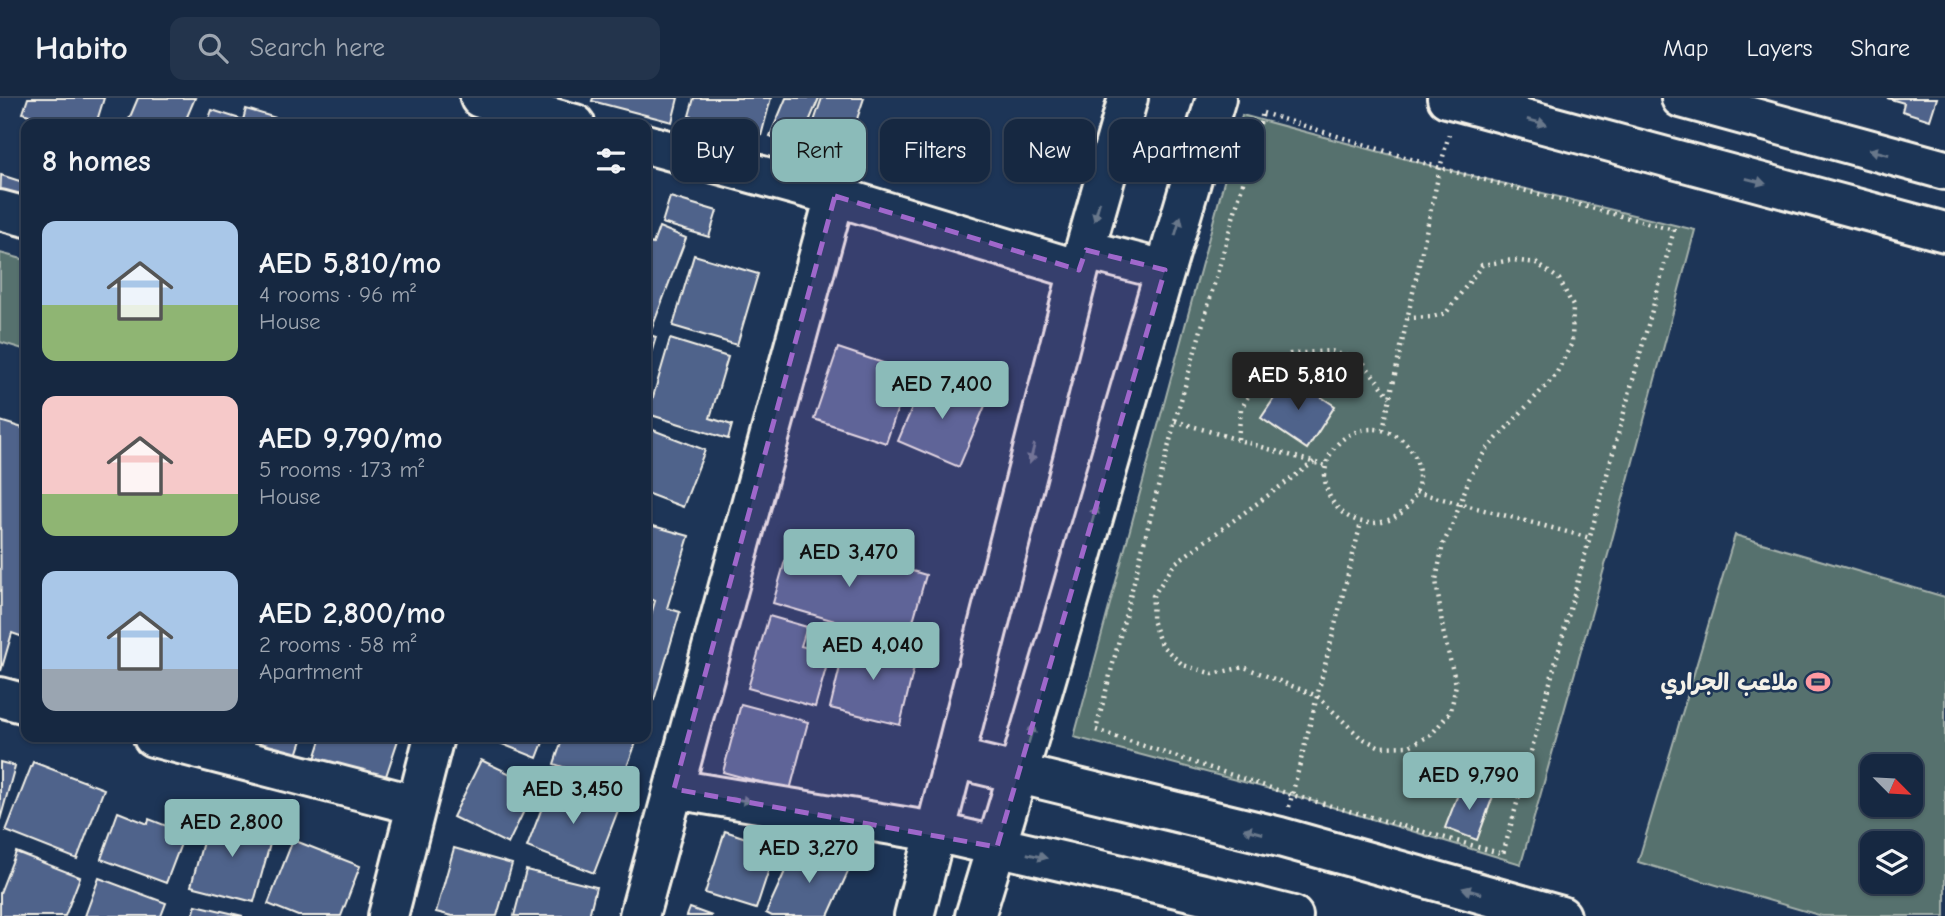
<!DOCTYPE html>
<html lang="en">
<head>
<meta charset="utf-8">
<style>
  body { margin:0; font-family:"Comic Neue","Playpen Sans Arabic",sans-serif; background:#23344c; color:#f1f3f6; height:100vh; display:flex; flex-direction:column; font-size:26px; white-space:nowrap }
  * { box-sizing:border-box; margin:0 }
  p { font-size:23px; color:#9ea6b1 }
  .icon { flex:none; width:38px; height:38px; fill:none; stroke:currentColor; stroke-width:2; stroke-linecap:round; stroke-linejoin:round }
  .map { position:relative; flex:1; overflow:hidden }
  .panel { position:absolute; left:21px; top:21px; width:630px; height:623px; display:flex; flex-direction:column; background:#162841; border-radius:14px; box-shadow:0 2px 5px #0004,0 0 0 2px #35445a }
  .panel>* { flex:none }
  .banner { position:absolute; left:672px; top:21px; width:665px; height:63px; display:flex; gap:14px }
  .needle { width:46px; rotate:114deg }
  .fabs { position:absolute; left:1860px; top:656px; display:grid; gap:14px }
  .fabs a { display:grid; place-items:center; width:63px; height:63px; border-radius:14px; background:#162841; box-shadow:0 2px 5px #0004,0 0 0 2px #35445a; font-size:35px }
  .price { position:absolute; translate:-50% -60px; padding:0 16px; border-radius:7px; background:#8bbbb9; color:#111; font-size:23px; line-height:46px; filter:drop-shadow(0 2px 4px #0008) }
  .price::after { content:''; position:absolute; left:50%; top:42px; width:21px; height:16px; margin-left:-10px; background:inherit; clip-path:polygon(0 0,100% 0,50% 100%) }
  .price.selected { background:#222; color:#fff }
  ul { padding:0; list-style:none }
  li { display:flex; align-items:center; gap:21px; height:175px; padding:0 21px }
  li span { display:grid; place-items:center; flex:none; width:196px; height:140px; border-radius:14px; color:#555 }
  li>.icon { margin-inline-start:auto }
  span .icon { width:84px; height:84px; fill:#fffc; stroke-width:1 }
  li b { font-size:30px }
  h2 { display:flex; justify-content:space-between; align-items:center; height:84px; padding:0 21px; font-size:30px }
  .pill { padding:0 24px; border-radius:14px; background:#162841; box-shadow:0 2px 5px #0004,0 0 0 2px #35445a; font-size:24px; line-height:63px }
  .pill.selected { background:#8bbbb9; color:#111 }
  header { display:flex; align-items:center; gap:42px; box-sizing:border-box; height:98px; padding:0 35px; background:#162841; border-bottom:2px solid #35445a }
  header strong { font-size:33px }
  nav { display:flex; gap:38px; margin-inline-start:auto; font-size:24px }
  .search { width:490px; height:63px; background:#23344c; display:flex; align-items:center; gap:18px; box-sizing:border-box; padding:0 24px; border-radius:14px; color:#9ea6b1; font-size:26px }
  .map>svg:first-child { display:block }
  .green { fill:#56716e; stroke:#a5b1ab; stroke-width:2; fill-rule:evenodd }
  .building { fill:#50648b; stroke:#f4f1e8; stroke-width:2 }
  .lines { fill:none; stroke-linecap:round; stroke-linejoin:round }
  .minor-casing { stroke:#f4f1e8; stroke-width:44 }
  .path { stroke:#f4f1e8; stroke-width:4.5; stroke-dasharray:2 5; stroke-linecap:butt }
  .minor { stroke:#1d3557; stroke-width:38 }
  .oneway { fill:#68778a }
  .marked { fill:#9f67cb; fill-opacity:0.2; stroke:#9f67cb; stroke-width:5; stroke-dasharray:14 9; stroke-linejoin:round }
  .labels { text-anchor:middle; stroke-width:5; stroke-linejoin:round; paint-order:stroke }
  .poi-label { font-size:23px; font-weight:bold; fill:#f4f1e8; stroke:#1d3557; text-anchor:end }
</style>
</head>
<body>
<header>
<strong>Habito</strong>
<div class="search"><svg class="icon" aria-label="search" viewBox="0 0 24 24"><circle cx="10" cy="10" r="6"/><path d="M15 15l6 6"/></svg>Search here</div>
<nav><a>Map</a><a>Layers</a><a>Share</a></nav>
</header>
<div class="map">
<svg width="1945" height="818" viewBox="0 0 1945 818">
  <rect width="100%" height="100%" fill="#1d3557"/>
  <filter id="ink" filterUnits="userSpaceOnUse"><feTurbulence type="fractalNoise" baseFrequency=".0143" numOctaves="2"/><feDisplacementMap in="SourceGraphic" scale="14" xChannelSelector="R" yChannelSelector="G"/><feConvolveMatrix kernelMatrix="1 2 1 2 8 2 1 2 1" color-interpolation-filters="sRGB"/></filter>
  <g filter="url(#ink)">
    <path class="green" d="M1242 17 1440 70 1695 132 1609 453 1521 766 1292 697 1074 639Z
      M0 155 26 162V252L0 244Z
      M1735 437 1945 499V818H1822L1638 764ZM1911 668V707H1872V668ZM1872 746H1911V784H1872Z"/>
    <path class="building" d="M28 0H104L96 26H57L23 15Z
      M138 0H195L184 26H127Z
      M593 0H678L672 24 592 3Z
      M694 0H771L761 38 689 18Z
      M786 0H819L798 50 770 38Z
      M822 0H864L844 60 806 47Z
      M1887 0H1937L1930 22 1902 13 1904 5Z
      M246 11 286 23 284 26H207L212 12 243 22Z
      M1 77 26 85V113L0 104Z
      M670 99 717 113 709 139 662 125Z
      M659 129 686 140 652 230 646 227V144L653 146Z
      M694 157 758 176 737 247 673 228Z
      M646 236 656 239 646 272Z
      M670 241 728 259 710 320 732 327 728 341 648 316Z
      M838 250 910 274 886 345 814 321Z
      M926 277 987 303 959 369 898 343Z
      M1289 278 1335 308 1307 351 1261 320Z
      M0 323 26 331V540L12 535 1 573Z
      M648 330 705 352 683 409 646 395V337Z
      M646 426 689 438 667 510 680 514 654 602 646 599V534L655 503 646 500Z
      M792 438 926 477 907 544 773 505Z
      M769 518 807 529 801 548 830 556 815 609 748 590Z
      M847 540 917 557 900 627 830 610Z
      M741 606 808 624 790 692 723 674Z
      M222 639H303L293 669Z
      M322 639H399L380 696 311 673Z
      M485 639H545L537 660Z
      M563 639H638L627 669 639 673 632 693 554 666Z
      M481 662 536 688 508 746 453 719Z
      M0 664 15 668 0 722Z
      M33 664 104 691 77 761 6 733Z
      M553 681 620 707 594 775 527 749Z
      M1462 686 1493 698 1477 742 1445 730Z
      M118 714 148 726 149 721 185 735 166 785 101 761Z
      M210 718 273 735 254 804 191 788Z
      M725 733 776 750 756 811 705 795Z
      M293 742 360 768 341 818H298L268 806Z
      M796 749 824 762 828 754 852 765 828 818H772L766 815Z
      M454 750 512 766 497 818H452L436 814Z
      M16 754 80 779 65 818H0V795Z
      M526 772 596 789 589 818H514Z
      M99 780 166 805 161 818H85Z
      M196 807 243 818H193Z
      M690 810 712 818H687Z"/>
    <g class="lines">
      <g class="minor-casing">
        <path id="minor" d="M480 0 575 26
          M1447 0 1945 134
          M1681 0 1945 72
          M646 46 835 98 1079 172
          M0 112 26 119
          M1086 152 1165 172
          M0 599 26 606
          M153 639 416 707
          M954 660 1280 739 1561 818
          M674 691 935 734 1238 804 1293 818
          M388 818 434 639
          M639 818 835 98
          M914 818 1079 172 1128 0
          M975 818C1059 546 1134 272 1216 0"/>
      </g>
      <path class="path" d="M1263 15 1440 70 1674 132 1503 756 1292 697 1096 632 1175 323Z
        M1175 323 1326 368
        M1325 378a47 47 0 1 1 94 0a47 47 0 1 1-94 0Z
        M1383 332 1440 70 1449 36
        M1238 341 1241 311 1258 280 1290 256 1331 253 1362 263 1390 299
        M1314 364 1175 465 1153 498 1152 522 1161 547 1183 567 1213 576 1244 569 1317 598 1360 639 1380 649 1409 648 1431 637 1451 613 1456 586 1443 533 1436 482 1443 446 1452 428 1469 381 1485 353 1555 278 1572 245 1573 208 1559 181 1536 165 1512 162 1482 167 1446 215 1431 219 1408 220
        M1416 394 1590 440
        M1289 709 1361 425"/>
      <use href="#minor" class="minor"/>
    </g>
    <defs><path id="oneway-solid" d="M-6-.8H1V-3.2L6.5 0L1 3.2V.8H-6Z" transform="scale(1.75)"/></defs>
    <g class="oneway">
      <use href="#oneway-solid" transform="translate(1537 24) rotate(15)"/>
      <use href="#oneway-solid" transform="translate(1879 54) rotate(-165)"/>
      <use href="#oneway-solid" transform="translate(1756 83) rotate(15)"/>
      <use href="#oneway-solid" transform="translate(1097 113) rotate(106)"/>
      <use href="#oneway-solid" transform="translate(1178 128) rotate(-73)"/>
      <use href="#oneway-solid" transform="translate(1032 356) rotate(104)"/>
      <use href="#oneway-solid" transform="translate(1094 417) rotate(-74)"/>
      <use href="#oneway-solid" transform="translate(1031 636) rotate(-74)"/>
      <use href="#oneway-solid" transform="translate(741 702) rotate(9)"/>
      <use href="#oneway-solid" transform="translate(1253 733) rotate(-166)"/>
      <use href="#oneway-solid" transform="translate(1037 758) rotate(13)"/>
      <use href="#oneway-solid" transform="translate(1472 793) rotate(-164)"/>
    </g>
  </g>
  <path class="marked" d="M835 98 1079 172 1086 152 1165 172 997 749 674 691Z"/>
  <defs>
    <g id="stadium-bare" transform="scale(1.89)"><path d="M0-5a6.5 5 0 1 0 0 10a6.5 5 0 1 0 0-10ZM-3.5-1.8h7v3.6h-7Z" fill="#ff9aa2" stroke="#1d3557" stroke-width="2.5" paint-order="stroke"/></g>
  </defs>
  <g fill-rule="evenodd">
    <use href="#stadium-bare" x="1818" y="584"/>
  </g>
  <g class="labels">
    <g class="poi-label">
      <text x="1798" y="592">ملاعب الجراري</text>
    </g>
  </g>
</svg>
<div class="fabs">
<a><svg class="needle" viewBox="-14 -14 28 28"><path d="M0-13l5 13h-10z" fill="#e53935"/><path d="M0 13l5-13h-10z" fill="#9ea6b1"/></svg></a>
<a><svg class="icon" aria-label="layers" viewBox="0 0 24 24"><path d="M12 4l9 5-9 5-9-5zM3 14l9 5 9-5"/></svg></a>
</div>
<b class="price selected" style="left:1298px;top:314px">AED 5,810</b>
<b class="price" style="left:942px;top:323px">AED 7,400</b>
<b class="price" style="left:849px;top:491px">AED 3,470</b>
<b class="price" style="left:873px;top:584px">AED 4,040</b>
<b class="price" style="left:1469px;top:714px">AED 9,790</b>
<b class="price" style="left:573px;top:728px">AED 3,450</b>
<b class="price" style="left:232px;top:761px">AED 2,800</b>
<b class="price" style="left:809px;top:787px">AED 3,270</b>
<div class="banner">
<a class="pill">Buy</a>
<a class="pill selected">Rent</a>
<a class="pill">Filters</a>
<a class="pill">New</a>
<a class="pill">Apartment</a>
</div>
<section class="panel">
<h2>8 homes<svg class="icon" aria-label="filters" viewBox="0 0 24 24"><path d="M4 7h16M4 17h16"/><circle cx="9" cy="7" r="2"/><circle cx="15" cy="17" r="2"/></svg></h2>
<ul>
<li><span style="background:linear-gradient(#a9c7e8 60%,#8fb573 0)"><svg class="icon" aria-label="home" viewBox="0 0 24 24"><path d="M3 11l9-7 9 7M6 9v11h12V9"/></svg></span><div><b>AED 5,810/mo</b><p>4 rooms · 96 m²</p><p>House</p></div></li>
<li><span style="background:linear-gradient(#f6c9c9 70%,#8fb573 0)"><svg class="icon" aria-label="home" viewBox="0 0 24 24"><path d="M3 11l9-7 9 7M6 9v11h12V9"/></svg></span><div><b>AED 9,790/mo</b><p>5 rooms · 173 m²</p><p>House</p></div></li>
<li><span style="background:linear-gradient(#a9c7e8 70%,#9aa5b1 0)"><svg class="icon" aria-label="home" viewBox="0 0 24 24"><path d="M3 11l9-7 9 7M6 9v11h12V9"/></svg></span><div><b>AED 2,800/mo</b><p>2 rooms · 58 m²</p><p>Apartment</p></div></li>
</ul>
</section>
</div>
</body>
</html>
